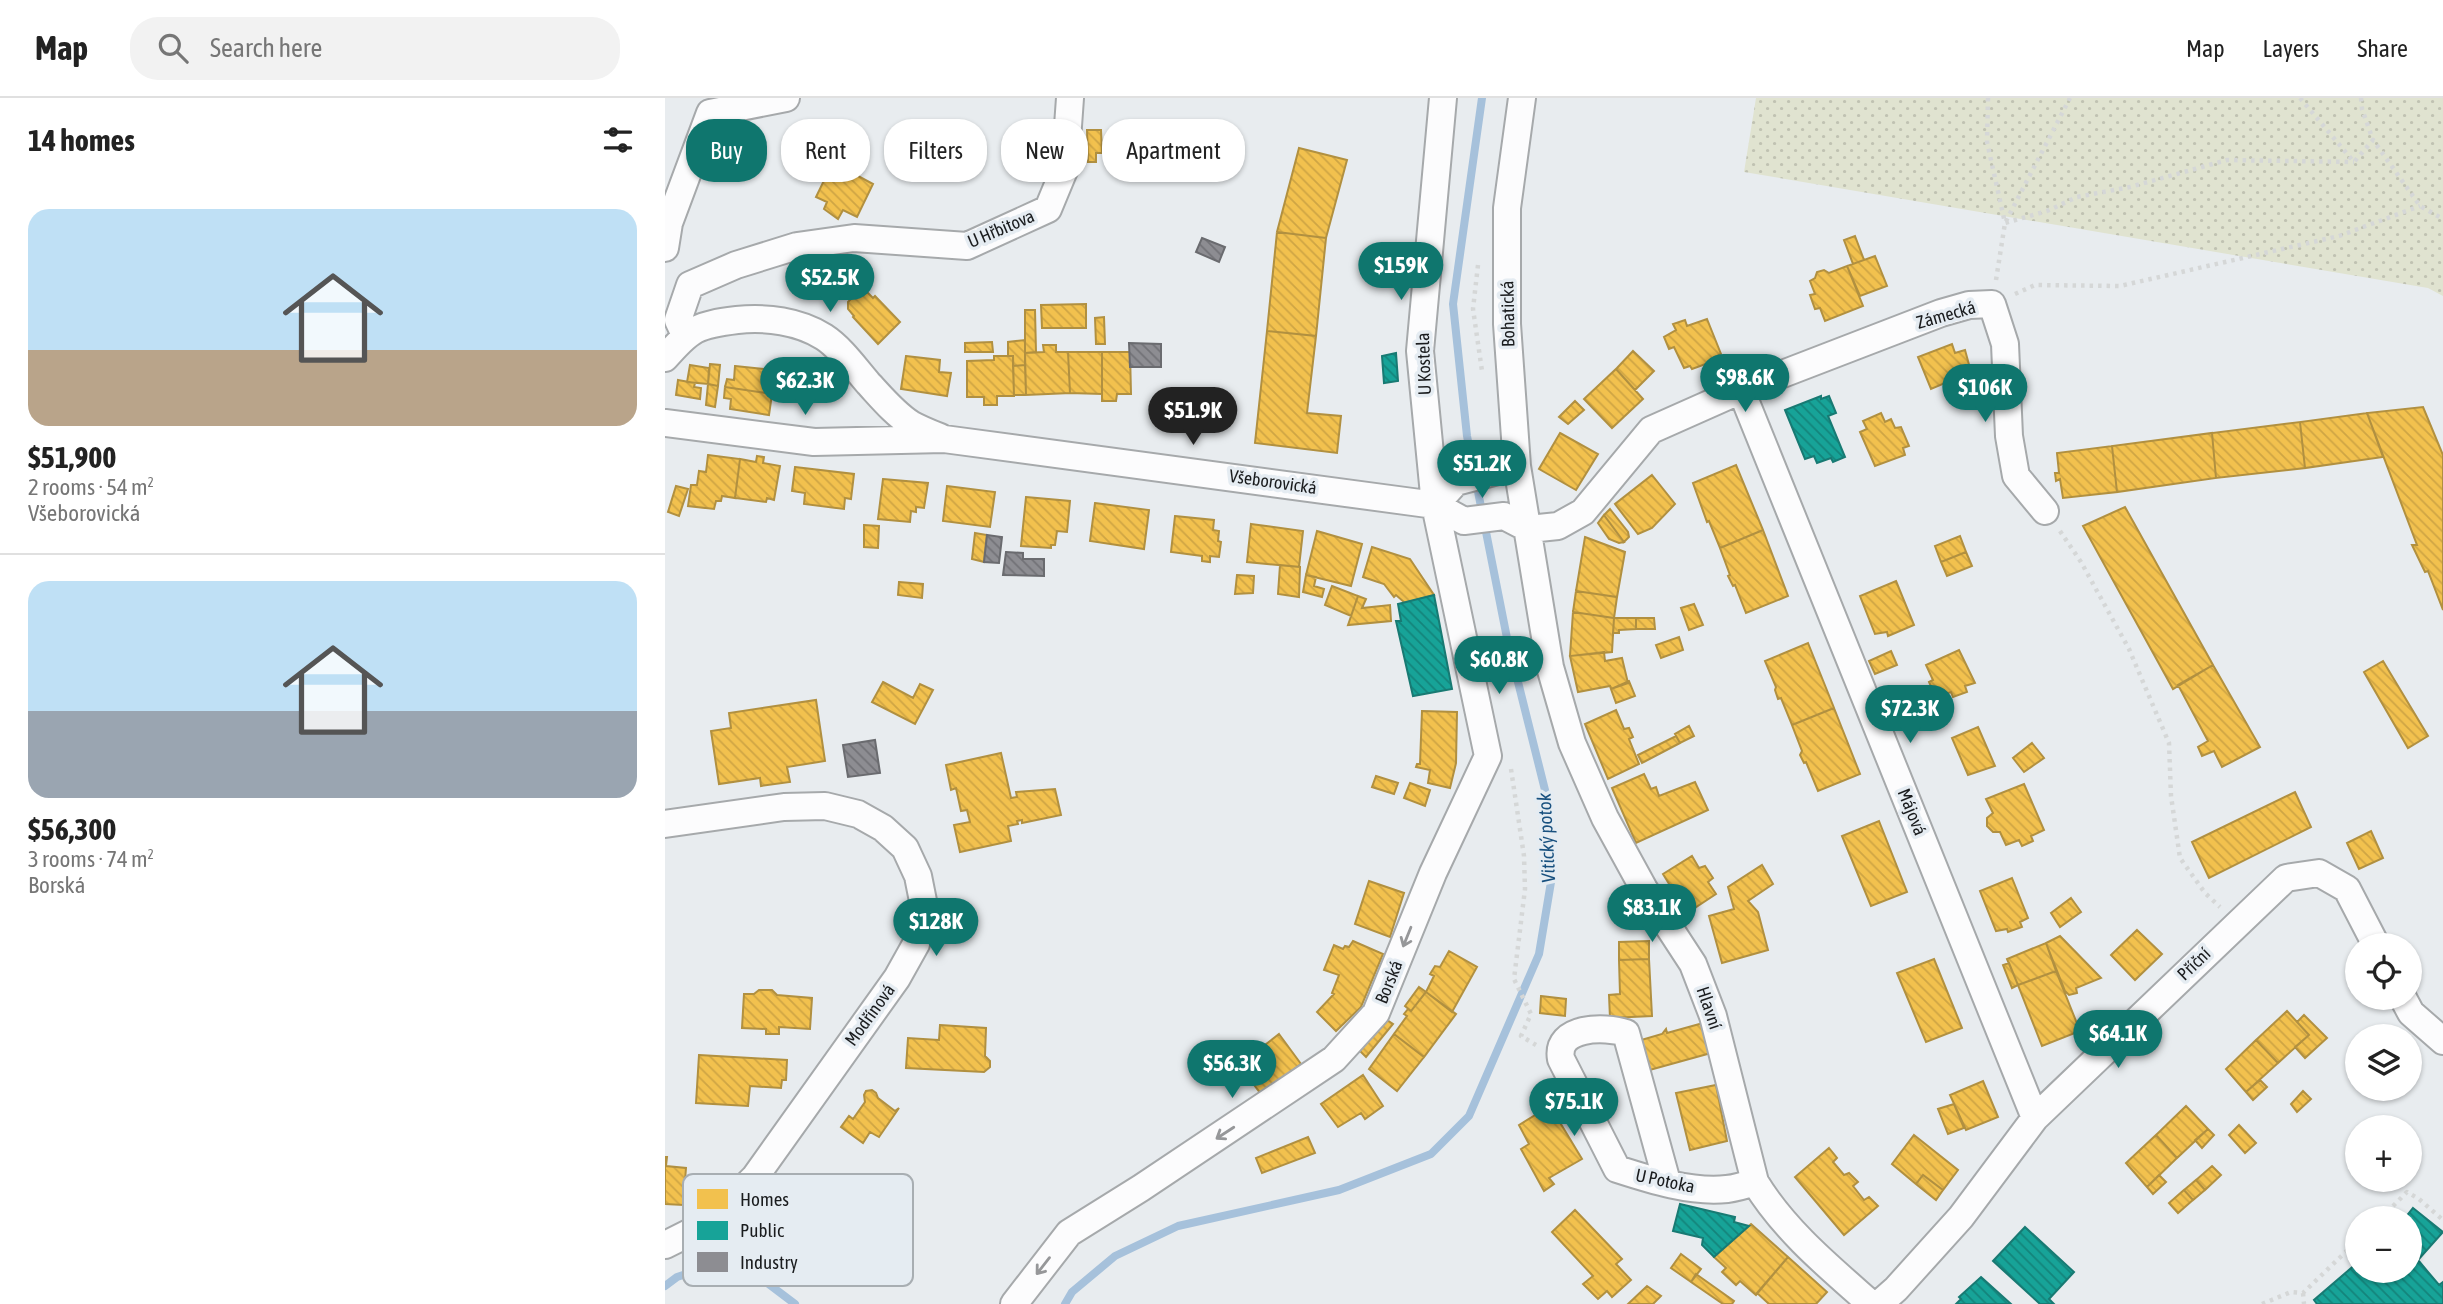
<!DOCTYPE html>
<html lang="en">
<head>
<meta charset="utf-8">
<style>
  body { margin:0; font-family:"Asap Condensed",sans-serif; background:#f2f2f2; color:#222; height:100vh; display:flex; flex-direction:column; font-size:26px; white-space:nowrap }
  * { box-sizing:border-box; margin:0 }
  p { font-size:23px; color:#767676 }
  .icon { flex:none; width:38px; height:38px; fill:none; stroke:currentColor; stroke-width:2; stroke-linecap:round; stroke-linejoin:round }
  .map { position:relative; flex:1; overflow:hidden }
  .details { display:flex; flex-direction:column; background:#fff; width:665px }
  .details>* { flex:none }
  .guide { position:absolute; left:21px; top:21px; width:665px; height:63px; display:flex; gap:14px }
  .buttons { position:absolute; left:1680px; top:835px; display:grid; gap:14px }
  .buttons a { display:grid; place-items:center; width:77px; height:77px; border-radius:50%; background:#fff; box-shadow:0 2px 5px #0004; font-size:35px }
  .price { position:absolute; translate:-50% -60px; padding:0 16px; border-radius:24px; background:#0f766e; color:#fff; font-size:23px; line-height:46px; filter:drop-shadow(0 2px 4px #0008) }
  .price::after { content:''; position:absolute; left:50%; top:42px; width:21px; height:16px; margin-left:-10px; background:inherit; clip-path:polygon(0 0,100% 0,50% 100%) }
  .price.on { background:#222; color:#fff }
  ul { padding:0; list-style:none }
  li { display:grid; align-content:center; gap:14px; height:371px; padding:0 28px }
  li+li { border-top:2px solid #e0e0e0 }
  li span { display:grid; place-items:center; height:217px; border-radius:21px; color:#555 }
  li>.icon { margin-inline-start:auto }
  span .icon { width:126px; height:126px; fill:#fffc; stroke-width:1 }
  li b { font-size:30px }
  h2 { display:flex; justify-content:space-between; align-items:center; height:84px; padding:0 28px; font-size:30px }
  .pill { padding:0 24px; border-radius:28px; background:#fff; box-shadow:0 2px 5px #0004; font-size:24px; line-height:63px }
  .pill.on { background:#0f766e; color:#fff }
  header { display:flex; align-items:center; gap:42px; box-sizing:border-box; height:98px; padding:0 35px; background:#fff; border-bottom:2px solid #e0e0e0 }
  header strong { font-size:33px }
  nav { display:flex; gap:38px; margin-inline-start:auto; font-size:24px }
  .search { width:490px; height:63px; background:#f2f2f2; display:flex; align-items:center; gap:18px; box-sizing:border-box; padding:0 24px; border-radius:28px; color:#767676; font-size:26px }
  main { display:flex; flex:1; min-height:0 }
  .map>svg:first-child { display:block }
  .park { fill:url(#park-dots) }
  .homes { fill:url(#homes-back-hatch); stroke:#b19040; stroke-width:2 }
  .public { fill:url(#public-back-hatch); stroke:#187a73; stroke-width:2 }
  .industry { fill:url(#industry-back-hatch); stroke:#6a6b6f; stroke-width:2 }
  .lines { fill:none; stroke-linecap:round; stroke-linejoin:round }
  .stream { stroke:#a6c1db; stroke-width:8 }
  .minor-casing { stroke:#a6a9ab; stroke-width:30 }
  .path { stroke:#d5d7d7; stroke-width:4.5; stroke-dasharray:3.5 5; stroke-linecap:butt }
  .minor { stroke:#fcfcfd; stroke-width:26 }
  .oneway { stroke:#969799 }
  .labels { text-anchor:middle; stroke-width:7; stroke-linejoin:round; paint-order:stroke }
  .street-label { font-size:18px; fill:#1a1c1e; stroke:#e5ecf2 }
  .water-label { font-size:19px; font-style:italic; fill:#19517f; stroke:#e5ecf2 }
  .key { fill:#e5ecf2; stroke:#a8aeb2; stroke-width:2 }
  .key-label { font-size:19px; fill:#1a1c1e }
</style>
</head>
<body>
<header>
<strong>Map</strong>
<div class="search"><svg class="icon" aria-label="search" viewBox="0 0 24 24"><circle cx="10" cy="10" r="6"/><path d="M15 15l6 6"/></svg>Search here</div>
<nav><a>Map</a><a>Layers</a><a>Share</a></nav>
</header>
<main>
<section class="details">
<h2>14 homes<svg class="icon" aria-label="filters" viewBox="0 0 24 24"><path d="M4 7h16M4 17h16"/><circle cx="9" cy="7" r="2"/><circle cx="15" cy="17" r="2"/></svg></h2>
<ul>
<li><span style="background:linear-gradient(#bfe0f5 65%,#b9a48a 0)"><svg class="icon" aria-label="home" viewBox="0 0 24 24"><path d="M3 11l9-7 9 7M6 9v11h12V9"/></svg></span><div><b>$51,900</b><p>2 rooms · 54 m²</p><p>Všeborovická</p></div></li>
<li><span style="background:linear-gradient(#bfe0f5 60%,#9aa5b1 0)"><svg class="icon" aria-label="home" viewBox="0 0 24 24"><path d="M3 11l9-7 9 7M6 9v11h12V9"/></svg></span><div><b>$56,300</b><p>3 rooms · 74 m²</p><p>Borská</p></div></li>
</ul>
</section>
<div class="map">
<svg width="1778" height="1206" viewBox="0 0 1778 1206">
  <defs>
    <pattern id="park-dots" width="8" height="8" patternUnits="userSpaceOnUse" patternTransform="scale(1.75)"><rect width="8" height="8" fill="#e0e3d0"/><path d="M2 2h.1M6 6h.1" fill="none" stroke="#c0c2b2" stroke-width="1.8" stroke-linecap="round"/></pattern>
    <pattern id="homes-back-hatch" width="6" height="6" patternUnits="userSpaceOnUse" patternTransform="scale(1.75)"><rect width="6" height="6" fill="#f2c14e"/><path d="M-1 5l2 2M0 0l6 6M5-1l2 2" fill="none" stroke="#cfa544"/></pattern>
    <pattern id="public-back-hatch" width="6" height="6" patternUnits="userSpaceOnUse" patternTransform="scale(1.75)"><rect width="6" height="6" fill="#17a398"/><path d="M-1 5l2 2M0 0l6 6M5-1l2 2" fill="none" stroke="#14847b"/></pattern>
    <pattern id="industry-back-hatch" width="6" height="6" patternUnits="userSpaceOnUse" patternTransform="scale(1.75)"><rect width="6" height="6" fill="#8d8d92"/><path d="M-1 5l2 2M0 0l6 6M5-1l2 2" fill="none" stroke="#727277"/></pattern>
  </defs>
  <rect width="100%" height="100%" fill="#e8ecef"/>
  <path class="park" d="M1091 0H1778V198L1763 190 1079 74Z"/>
  <path class="homes" d="M422 32H436L437 55H431V64H423Z
    M634 50 682 62 661 140 612 134Z
    M167 66 181 72 183 68 195 74 193 78 208 86 192 119 178 112 173 121 159 111 162 104 151 99Z
    M612 134 661 140 651 238 602 233Z
    M1190 138 1199 162 1188 166 1179 142Z
    M1210 158 1222 188 1195 198 1182 168Z
    M1182 168 1198 208 1160 223 1155 210 1150 211 1145 197 1150 196 1145 183 1150 180 1152 174 1159 172 1164 175Z
    M195 192 201 193 208 200 210 198 235 224 213 246 188 219 189 218 183 211V204Z
    M421 206V230H377L376 207Z
    M360 212H370L371 254 360 255Z
    M439 219 440 246H431L430 220Z
    M1042 221 1056 256 1048 260 1049 263 1027 271 1025 268 1019 270 1009 249 1004 251 999 239 1011 232 1008 226 1020 222 1022 228Z
    M602 233 651 238 642 315 676 318 672 355 590 345Z
    M360 242V267L348 268V258H343V244Z
    M327 244 328 254H300V245Z
    M1287 246 1290 255 1300 252 1306 274 1266 291 1253 259Z
    M378 247H391V254H403L405 295 361 297 360 255 379 254Z
    M968 253 989 273 970 292 951 271Z
    M403 254H437V296L405 295Z
    M437 254H465L466 296H452L451 303H437Z
    M241 258 275 262 274 274 286 275 282 298 236 291Z
    M329 258H348L349 298H332V307H319V299H302V263L329 262Z
    M45 266 55 267 53 288 43 286Z
    M25 267 44 270 43 286 22 284Z
    M360 267 361 297H349L348 268Z
    M70 268 110 272 107 296 60 289 62 281 69 282Z
    M951 271 978 301 947 330 919 301Z
    M13 282 30 285 29 289 36 290 35 301 11 297Z
    M43 286 53 288 50 309 41 307Z
    M60 289 107 296 104 317 65 311 66 301 59 300Z
    M910 303 919 312 903 326 894 319Z
    M1758 309 1778 357V512L1763 473 1760 474 1747 447H1752L1702 315Z
    M1216 315 1220 324 1226 321 1230 330 1236 329 1244 348 1238 350 1240 357 1210 368 1195 334 1202 331 1198 323Z
    M1702 315 1718 359 1640 370 1635 324Z
    M1635 324 1640 370 1551 380 1547 335Z
    M895 335 933 356 911 392 874 371Z
    M1547 335 1551 380 1452 394 1447 348Z
    M1447 348 1452 394 1398 400 1395 381 1391 383 1390 375H1394L1392 355Z
    M43 357 75 361 70 400 57 398 56 403H51L49 411 23 408 26 387H32L34 373 41 374Z
    M92 358 99 359 98 365 115 368 109 402 102 400 101 404 70 400 75 361 91 364Z
    M1071 367 1098 432 1055 450 1044 423 1042 424 1028 385Z
    M130 369 189 376 186 401 180 400 179 411 139 406 140 395 127 393Z
    M987 377 1010 406 987 430 973 436 950 406Z
    M218 381 263 385 259 410 251 409V414L246 413 245 424 213 421Z
    M11 388 23 391 14 418 3 414Z
    M282 388 330 394 325 429 278 423Z
    M361 399 405 403 402 434 392 433 390 447H386V450L356 448Z
    M430 405 484 412 479 451 425 443Z
    M1460 409 1548 567 1508 591 1418 428Z
    M945 411 963 434 964 439 959 444 939 417Z
    M939 417 959 444 954 445 944 441 933 425Z
    M510 418 549 422 548 432 554 433 553 443 556 444 554 459 545 458V464L537 463V458L506 454Z
    M586 426 638 433 634 469 582 464Z
    M199 427 214 428 213 450 199 449Z
    M1098 432 1123 498 1081 515 1070 487 1068 488 1063 478 1065 477 1055 450Z
    M652 433 697 446 686 488 641 477Z
    M310 435 322 437 319 464 307 461Z
    M1295 438 1301 454 1276 464 1270 448Z
    M920 439 960 454 952 499 911 493Z
    M707 449 745 461 769 497 740 505 731 497 729 499 719 486 698 479Z
    M1301 454 1307 468 1282 478 1276 464Z
    M615 467 635 469 634 499 613 496Z
    M572 477 589 478 588 495 570 496Z
    M641 477 651 479 649 488 659 491 657 499 638 494Z
    M1231 483 1249 527 1223 538 1222 534 1210 536 1195 498Z
    M234 484 258 486 257 500 233 497Z
    M667 488 693 498 686 518 660 507Z
    M911 493 952 499 949 520 908 514Z
    M693 498 701 501 697 510 725 507 726 523 683 527Z
    M1029 506 1038 527 1024 532 1016 510Z
    M908 514 949 520 947 554 905 558Z
    M949 520H971V531L954 532V535H948Z
    M971 520H989L990 531H971Z
    M1014 539 1018 552 996 560 991 547Z
    M1143 545 1169 610 1127 627 1116 600 1113 601 1110 592 1111 589 1100 563Z
    M1294 552 1310 585 1300 588 1302 594 1288 599 1286 594 1275 598 1273 595H1269L1264 584 1268 582 1261 567Z
    M1226 553 1232 567 1210 576 1204 563Z
    M939 554 940 563 957 560 963 585 946 591 945 588 913 594 905 558Z
    M1718 563 1763 638 1743 650 1699 574Z
    M1548 567 1595 649 1557 669 1549 653 1537 658 1533 649 1543 643 1513 587Z
    M964 583 970 598 951 605 946 591Z
    M218 584 248 600 255 586 268 592 250 626 207 604Z
    M151 602 160 663 122 669 125 684 96 688 95 680 54 686 46 633 66 630 64 615Z
    M1169 610 1195 676 1153 693 1141 664 1139 665 1135 657 1137 653 1127 627Z
    M951 612 959 631 964 630 968 639 964 641 974 666 943 681 920 626Z
    M757 613 792 614 791 665 785 690 763 685 765 672 751 669 752 666H755Z
    M1024 628 1029 638 1015 645 1010 636Z
    M1313 629 1330 668 1303 677 1287 640Z
    M1011 638 1015 645 977 665 973 657Z
    M1367 645 1379 660 1359 674 1348 660Z
    M336 655 346 700 352 699 351 694 390 691 396 717 357 725V722L352 723 353 726 343 728 346 743 295 754 289 727 305 724 302 712 296 713 291 690 286 692 281 667Z
    M979 676 986 691 991 689 994 698 1030 684 1043 712 971 745 947 690Z
    M711 678 733 685 729 696 707 689Z
    M745 685 765 692 760 708 739 700Z
    M1359 686 1379 732 1366 738 1368 743 1357 748 1354 742 1341 747 1335 734H1328L1322 728V720L1328 715 1321 701Z
    M1630 694 1646 729 1544 780 1527 744Z
    M1214 723 1242 794 1206 808 1177 738Z
    M1706 733 1718 760 1694 771 1682 745Z
    M1027 758 1034 770 1040 768 1048 780 1043 784 1051 796 1022 815 998 776Z
    M1097 767 1108 786 1083 803 1093 814 1103 852 1057 865 1044 818 1069 811 1063 789Z
    M1347 780 1363 820 1355 824 1357 829 1343 834 1342 831 1331 833 1315 793Z
    M704 783 739 795 725 839 690 826Z
    M1406 800 1416 814 1395 829 1386 815Z
    M1472 832 1497 856 1470 882 1446 857Z
    M1395 838 1436 880 1411 890 1412 895 1404 897 1400 893 1381 845Z
    M688 843 718 856 696 909 671 933 652 914 669 896 667 895 674 877 659 872 669 847 678 851 680 848 684 849Z
    M984 843V861L954 862V844Z
    M1381 845 1391 873 1353 887 1342 861Z
    M784 853 812 869 787 914 761 894 769 878 765 876 770 868 775 869Z
    M984 861 987 918 945 920 944 897 955 896 954 862Z
    M1269 861 1297 930 1261 944 1232 875Z
    M1344 865 1353 887 1347 890 1338 867Z
    M1391 873 1415 933 1377 948 1353 887Z
    M754 889 761 894 746 913 740 908Z
    M94 892H107L112 897 147 900 145 931 114 929V936H101V931L77 930 79 896H89Z
    M761 894 791 916 759 959 729 936 742 918 739 916 743 911 746 913Z
    M876 898 901 901 900 918 875 915Z
    M1622 913 1644 937 1613 965 1591 942Z
    M1639 917 1662 940 1640 960 1630 949 1644 937 1632 924Z
    M719 920 728 926 701 959 693 951Z
    M1038 925 1046 955 981 973 973 943 997 936 1001 931 1002 935Z
    M275 927 321 930 320 958 325 963V969L319 974 241 970 243 940 274 942Z
    M614 936 636 966 596 996 574 967Z
    M729 936 759 959 732 993 704 971Z
    M1591 942 1613 965 1581 994 1561 971Z
    M34 957 122 962 121 982H117L116 990 85 988 83 1008 31 1005Z
    M698 977 718 1008 700 1021 696 1015 673 1029 656 1006Z
    M1595 982 1602 989 1588 1002 1581 994Z
    M1318 983 1333 1019 1301 1032 1285 997Z
    M1051 987 1062 1043 1025 1052 1011 995Z
    M207 992 211 995 213 1000 230 1013 234 1010 214 1039 205 1034 198 1045 176 1029 184 1018 188 1021 200 1004 199 997 201 993Z
    M1638 993 1646 1001 1632 1014 1626 1006Z
    M1289 1006 1299 1030 1283 1036 1273 1011Z
    M885 1008 917 1061 884 1080 889 1086 879 1093 856 1051 864 1046 854 1027Z
    M1521 1008 1543 1031 1512 1060 1491 1037Z
    M1574 1027 1591 1045 1580 1055 1564 1037Z
    M1543 1031 1549 1037 1537 1050 1530 1042Z
    M1249 1037 1293 1072 1278 1092 1258 1077 1251 1086 1227 1066Z
    M1491 1037 1512 1060 1482 1089 1461 1065Z
    M643 1039 650 1055 597 1075 591 1060Z
    M1164 1050 1172 1060 1168 1064 1179 1077 1184 1075 1193 1084 1188 1088 1199 1102 1204 1099 1213 1108 1179 1137 1130 1079Z
    M0 1059H2L1 1068 21 1070 18 1107 0 1106Z
    M1547 1068 1556 1077 1540 1092 1531 1082Z
    M1258 1077 1278 1092 1271 1102 1251 1086Z
    M1494 1077 1501 1084 1488 1096 1482 1089Z
    M1531 1082 1540 1092 1528 1102 1519 1092Z
    M1519 1092 1528 1102 1513 1115 1504 1105Z
    M910 1112 957 1161 951 1166 966 1182 947 1199 942 1193 933 1201 918 1186 928 1178 887 1134Z
    M1086 1126 1123 1159 1091 1197 1075 1183 1071 1187 1057 1174 1061 1170 1049 1159Z
    M1016 1156 1036 1171 1026 1184 1006 1170Z
    M1123 1159 1162 1194 1151 1206H1104L1092 1195Z
    M1031 1176 1069 1203 1067 1206H1058L1026 1184Z
    M982 1188 996 1198 988 1206H963Z"/>
  <path class="public" d="M731 255 733 283 719 285 717 258Z
    M1156 298V301L1164 298 1171 315 1163 318 1180 359 1168 364 1166 360 1152 365 1149 358 1140 361 1120 312Z
    M769 497 787 591 748 598 731 523H736L733 506Z
    M1015 1106 1070 1119 1069 1124 1084 1128 1049 1159 1037 1147 1038 1140 1008 1133Z
    M1748 1110 1778 1134 1753 1162 1774 1187 1778 1184V1206H1652L1649 1202 1692 1165V1172H1745V1120H1740Z
    M1360 1129 1409 1174 1384 1201 1389 1206H1375L1328 1163Z
    M1316 1179 1346 1206H1291L1296 1201 1294 1199Z"/>
  <path class="industry" d="M537 140 560 149 554 164 531 154Z
    M464 245 496 246V269H465Z
    M322 437 337 439 334 465 319 464Z
    M341 454 358 455V461H379V478L338 477Z
    M210 642 215 675 183 679 178 647Z"/>
  <g class="lines">
    <path class="stream" d="M0 1188 12 1179 52 1166 89 1175 130 1206
      M400 1206 407 1194 450 1158 513 1128 674 1092 766 1056 804 1018 874 856 886 784 881 696 842 540 802 338 788 206 817 0"/>
    <g class="minor-casing">
      <path id="minor" d="M857 0 842 110V226L852 368 885 569 907 645 940 720 979 791 1028 866 1048 918 1090 1084C1119 1132 1164 1169 1206 1206
        M0 150 4 125 45 15 121 0
        M20 237 13 222 25 187 71 167 132 148 189 140 302 148 383 111 400 70 405 0
        M0 260C26 230 32 227 72 222 101 219 134 223 159 239 176 250 190 270 203 285 216 299 230 316 246 326 255 331 265 335 275 339
        M1076 292 1370 1020
        M0 325 149 344 279 341 770 407 799 423 839 418 864 431
        M770 407 791 384 852 368
        M864 431 893 428 918 414 986 332 1076 292 1276 215 1304 207 1327 206 1340 246 1344 338 1351 378 1380 413
        M0 726 119 709 160 708 193 716 218 730 240 750 253 778 259 808 251 846 232 880 90 1079 44 1125 0 1147
        M1738 900 1746 915 1778 943
        M1002 1084 961 935C940 928 890 928 896 961L952 1071C986 1082 1027 1095 1062 1091 1071 1090 1081 1087 1090 1084
        M349 1206 404 1135 476 1090 669 961 711 915 768 775 823 658 770 407 755 253 778 0
        M1214 1206 1231 1191 1296 1119 1370 1020 1621 780 1654 775 1682 791 1711 847"/>
    </g>
    <path class="path" d="M1323 0 1322 44 1340 125 1382 113 1412 99 1465 89 1562 62 1689 64
      M1635 0 1689 64 1708 42 1755 108 1778 121
      M1696 0 1697 11 1708 42
      M813 167 808 211 817 273
      M1331 182 1340 125 1405 0
      M1350 196 1370 187 1455 188 1674 138 1755 108
      M1395 433 1416 464 1464 551 1504 645 1506 698 1515 760 1540 795 1555 809
      M846 671 859 758 860 791 849 881 866 916 856 938 871 947
      M1716 1120 1742 1094 1754 1101 1778 1122
      M1638 1195 1639 1206
      M1597 1206 1626 1194 1638 1195 1692 1143"/>
    <use href="#minor" class="minor"/>
  </g>
  <defs><path id="oneway-shaft" d="M-6 0H5M1.5-3L5.5 0L1.5 3" fill="none" stroke-width="1.6" stroke-linecap="round" stroke-linejoin="round" transform="scale(1.75)"/></defs>
  <g class="oneway">
    <use href="#oneway-shaft" transform="translate(742 839) rotate(112)"/>
    <use href="#oneway-shaft" transform="translate(560 1035) rotate(147)"/>
    <use href="#oneway-shaft" transform="translate(378 1168) rotate(128)"/>
  </g>
  <g class="labels">
    <g class="street-label">
      <text transform="translate(336 131) rotate(-23)" y="6">U Hřbitova</text>
      <text transform="translate(843 216) rotate(-91)" y="6">Bohatická</text>
      <text transform="translate(1281 217) rotate(-16)" y="6">Zámecká</text>
      <text transform="translate(759 266) rotate(-92)" y="6">U Kostela</text>
      <text transform="translate(608 384) rotate(8)" y="6">Všeborovická</text>
      <text transform="translate(1247 714) rotate(68)" y="6">Májová</text>
      <text transform="translate(1529 866) rotate(-44)" y="6">Příční</text>
      <text transform="translate(724 884) rotate(-68)" y="6">Borská</text>
      <text transform="translate(1044 910) rotate(71)" y="6">Hlavní</text>
      <text transform="translate(205 917) rotate(-54)" y="6">Modřínová</text>
      <text transform="translate(1000 1083) rotate(12)" y="6">U Potoka</text>
    </g>
    <g class="water-label">
      <text transform="translate(881 740) rotate(-93)" y="7">Vitický potok</text>
    </g>
  </g>
  <rect x="18" y="1076" width="230" height="112" rx="10" class="key"/>
  <rect x="32" y="1091" width="31" height="20" fill="#f2c14e"/>
  <rect x="32" y="1123" width="31" height="19" fill="#17a398"/>
  <rect x="32" y="1154" width="31" height="20" fill="#8d8d92"/>
  <g class="key-label">
    <text x="75" y="1108">Homes</text>
    <text x="75" y="1139">Public</text>
    <text x="75" y="1171">Industry</text>
  </g>
</svg>
<div class="buttons">
<a><svg class="icon" aria-label="locate" viewBox="0 0 24 24"><circle cx="12" cy="12" r="6"/><path d="M12 2v4M12 18v4M2 12h4M18 12h4"/></svg></a>
<a><svg class="icon" aria-label="layers" viewBox="0 0 24 24"><path d="M12 4l9 5-9 5-9-5zM3 14l9 5 9-5"/></svg></a>
<a>+</a>
<a>−</a>
</div>
<b class="price" style="left:736px;top:204px">$159K</b>
<b class="price" style="left:165px;top:216px">$52.5K</b>
<b class="price" style="left:1080px;top:316px">$98.6K</b>
<b class="price" style="left:140px;top:319px">$62.3K</b>
<b class="price" style="left:1320px;top:326px">$106K</b>
<b class="price on" style="left:528px;top:349px">$51.9K</b>
<b class="price" style="left:817px;top:402px">$51.2K</b>
<b class="price" style="left:834px;top:598px">$60.8K</b>
<b class="price" style="left:1245px;top:647px">$72.3K</b>
<b class="price" style="left:987px;top:846px">$83.1K</b>
<b class="price" style="left:271px;top:860px">$128K</b>
<b class="price" style="left:1453px;top:972px">$64.1K</b>
<b class="price" style="left:567px;top:1002px">$56.3K</b>
<b class="price" style="left:909px;top:1040px">$75.1K</b>
<div class="guide">
<a class="pill on">Buy</a>
<a class="pill">Rent</a>
<a class="pill">Filters</a>
<a class="pill">New</a>
<a class="pill">Apartment</a>
</div>
</div>
</main>
</body>
</html>
